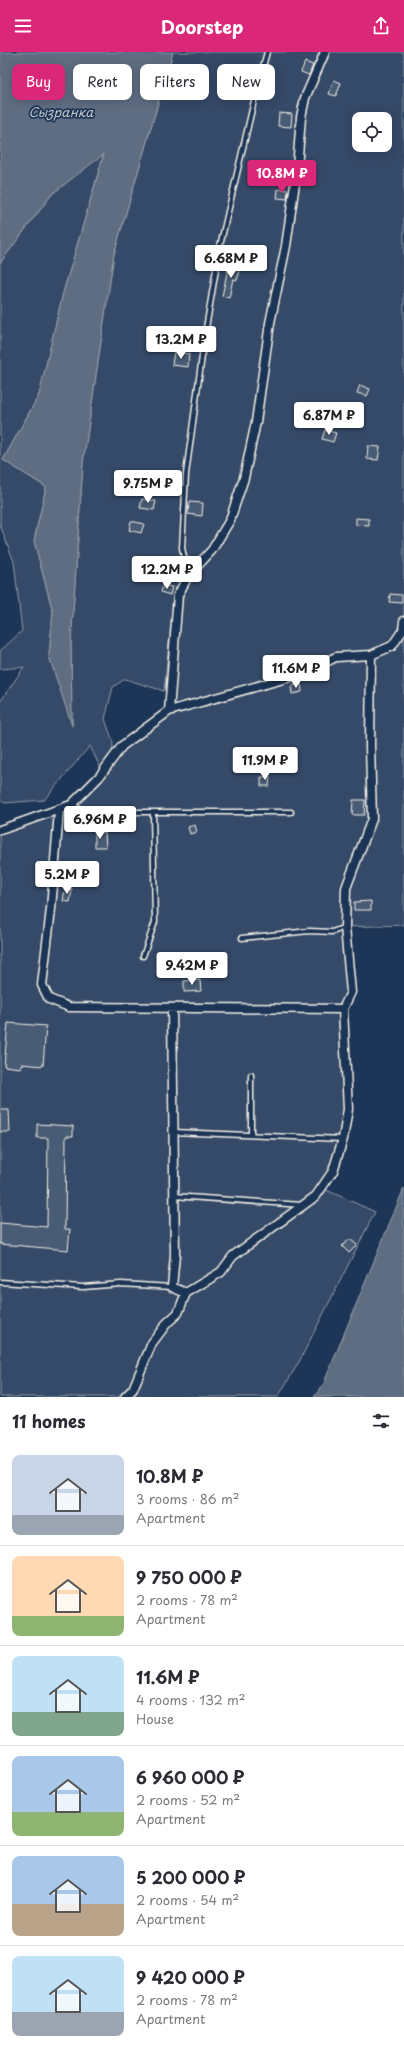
<!DOCTYPE html>
<html lang="en">
<head>
<meta charset="utf-8">
<style>
  body { margin:0; font-family:"Playpen Sans",sans-serif; background:#f2f2f3; color:#2b2b33; height:100vh; display:flex; flex-direction:column; font-size:15px; white-space:nowrap }
  * { box-sizing:border-box; margin:0 }
  p { font-size:13px; color:#7c7c81 }
  .icon { flex:none; width:22px; height:22px; fill:none; stroke:currentColor; stroke-width:2; stroke-linecap:round; stroke-linejoin:round }
  .map { position:relative; height:1345px; overflow:hidden }
  .side { display:flex; flex-direction:column; background:#fff; flex:1 }
  .side>* { flex:none }
  .banner { position:absolute; left:12px; top:12px; width:380px; height:36px; display:flex; gap:8px }
  .fabs { position:absolute; left:352px; top:60px; display:grid; gap:8px }
  .fabs a { display:grid; place-items:center; width:40px; height:40px; border-radius:8px; background:#fff; box-shadow:0 2px 10px #0003; font-size:20px }
  .price { position:absolute; translate:-50% -34px; padding:0 9px; border-radius:4px; background:#fff; color:#222; font-size:13px; line-height:26px; filter:drop-shadow(0 1px 2px #0008) }
  .price::after { content:''; position:absolute; left:50%; top:24px; width:12px; height:9px; margin-left:-6px; background:inherit; clip-path:polygon(0 0,100% 0,50% 100%) }
  .price.active { background:#db2777; color:#fff }
  ul { padding:0; list-style:none }
  li { display:flex; align-items:center; gap:12px; height:100px; padding:0 12px }
  li+li { border-top:1px solid #e1e1e2 }
  li span { display:grid; place-items:center; flex:none; width:112px; height:80px; border-radius:8px; color:#555 }
  li>.icon { margin-inline-start:auto }
  span .icon { width:48px; height:48px; fill:#fffc; stroke-width:1 }
  li b { font-size:17px }
  h2 { display:flex; justify-content:space-between; align-items:center; height:48px; padding:0 12px; font-size:17px }
  .pill { padding:0 14px; border-radius:8px; background:#fff; box-shadow:0 2px 10px #0003; font-size:14px; line-height:36px }
  .pill.active { background:#db2777; color:#fff }
  header { display:flex; justify-content:space-between; align-items:center; height:52px; padding:0 12px; background:#db2777; color:#fff; font-size:18px; font-weight:700 }
  .map>svg:first-child { display:block }
  .green { fill:#354a67; stroke:#949ea8; fill-rule:evenodd }
  .water { fill:#5e6d82; stroke:#9aa2ab }
  .building { fill:#485b74; stroke:#f4f1e8 }
  .lines { fill:none; stroke-linecap:round; stroke-linejoin:round }
  .lane-casing { stroke:#f4f1e8; stroke-width:7 }
  .street-casing { stroke:#f4f1e8; stroke-width:11 }
  .lane { stroke:#1d3557; stroke-width:4 }
  .street { stroke:#1d3557; stroke-width:8 }
  .labels { text-anchor:middle; stroke-width:3.5; stroke-linejoin:round; paint-order:stroke }
  .water-label { font-size:13px; font-style:italic; fill:#c0c3c4; stroke:#1d3557 }
</style>
</head>
<body>
<header><svg class="icon" aria-label="menu" viewBox="0 0 24 24"><path d="M4 6h16M4 12h16M4 18h16"/></svg>Doorstep<svg class="icon" aria-label="share" viewBox="0 0 24 24"><path d="M12 15V3M7 8l5-5 5 5M5 13v7h14v-7"/></svg></header>
<div class="map">
<svg width="404" height="1345" viewBox="0 0 404 1345">
  <rect width="100%" height="100%" fill="#1d3557"/>
  <filter id="ink" filterUnits="userSpaceOnUse"><feTurbulence type="fractalNoise" baseFrequency=".025" numOctaves="2"/><feDisplacementMap in="SourceGraphic" scale="8" xChannelSelector="R" yChannelSelector="G"/><feConvolveMatrix kernelMatrix="1 2 1 2 8 2 1 2 1" color-interpolation-filters="sRGB"/></filter>
  <g filter="url(#ink)">
    <path class="green" d="M173 0H404V873L345 875 351 940 343 957 348 1057 343 1087 322 1136 375 1160 299 1310 278 1345H0V778L65 757 111 707 100 715 90 694 44 748 5 751 0 748V650L24 615 0 617V599L22 579 14 510 0 473V211L52 142 104 101 63 241 39 343 3 408 46 435 34 489 53 560 49 604 72 672 71 590 83 411 114 202ZM359 67H385V93H359ZM169 590 175 592 169 659 112 707 113 690 105 667 113 635 125 627 164 639Z"/>
    <path class="water" d="M0 0H173L114 202 83 411 71 590 72 674 49 604 53 560 34 489 46 435 3 408 39 343 63 241 104 102 52 142 0 211Z
      M404 1136V1345H314L323 1333Z"/>
    <path class="building" d="M305 10 313 13 309 23 301 20Z
      M334 28 341 31 336 44 329 42Z
      M279 61 292 62 291 75 278 74Z
      M278 137 288 138 287 147 277 146Z
      M229 212 241 216 237 228 233 227 229 246 222 244Z
      M174 300 189 302 188 315 172 313Z
      M360 333 370 337 367 344 357 341Z
      M325 378 336 381 333 390 322 387Z
      M368 394 380 395 378 408 367 407Z
      M142 447 156 449 154 458 140 456Z
      M189 450 203 451 202 464 188 462Z
      M356 466 369 467V474L356 473Z
      M131 469 144 472 141 481 129 478Z
      M163 533 172 535 170 543 161 540Z
      M390 542 402 543V551L389 550Z
      M301 632 302 640 292 642 291 634Z
      M261 725H270L269 734H261Z
      M353 748H365L364 763H352Z
      M195 773 197 780 190 782 188 775Z
      M95 780H105L106 795H95Z
      M65 836 72 838 70 850 63 849Z
      M371 849V858H354V850Z
      M200 928 201 939 184 940V929Z
      M8 971 46 974 43 1014 21 1012V1016L4 1014Z
      M0 1058H9L10 1080H0Z
      M37 1072 73 1074V1084H66L65 1177H70L68 1198 0 1192V1171L47 1175 48 1086H37Z
      M350 1187 357 1193 349 1201 342 1194Z"/>
    <g class="lines">
      <g class="lane-casing">
        <path id="lane" d="M188 524 182 496 186 422 205 282 220 194 257 36 267 0
          M71 753 89 760H291
          M242 886 309 879 332 880 345 875
          M143 904 155 870 153 760
          M251 1023V1083
          M173 1080 343 1087
          M174 1144 302 1153
          M0 1230 83 1235 121 1232 172 1235"/>
      </g>
      <g class="street-casing">
        <path id="street" d="M169 659 301 622 336 605 371 603 392 594 403 578 404 569
          M59 759 51 857 42 933 49 947 69 955 343 957
          M0 778 71 753 99 725 122 694 169 659 178 543 188 524 212 498 230 468 244 426 256 370 270 271 286 194 297 117 301 65 305 46 325 0
          M172 956 175 1203 172 1235 186 1241
          M125 1345 133 1337 152 1291 167 1271 178 1261 186 1241 221 1220 233 1204 316 1144 333 1119 343 1087 348 1057 343 957 351 940 345 875 346 836 372 767 370 693 371 603"/>
      </g>
      <use href="#lane" class="lane"/>
      <use href="#street" class="street"/>
    </g>
  </g>
  <g class="labels">
    <g class="water-label">
      <text x="61" y="65">Сызранка</text>
    </g>
  </g>
</svg>
<div class="fabs">
<a><svg class="icon" aria-label="locate" viewBox="0 0 24 24"><circle cx="12" cy="12" r="6"/><path d="M12 2v4M12 18v4M2 12h4M18 12h4"/></svg></a>
</div>
<b class="price active" style="left:282px;top:142px">10.8M ₽</b>
<b class="price" style="left:231px;top:227px">6.68M ₽</b>
<b class="price" style="left:181px;top:308px">13.2M ₽</b>
<b class="price" style="left:329px;top:384px">6.87M ₽</b>
<b class="price" style="left:148px;top:452px">9.75M ₽</b>
<b class="price" style="left:167px;top:538px">12.2M ₽</b>
<b class="price" style="left:296px;top:637px">11.6M ₽</b>
<b class="price" style="left:265px;top:729px">11.9M ₽</b>
<b class="price" style="left:100px;top:788px">6.96M ₽</b>
<b class="price" style="left:67px;top:843px">5.2M ₽</b>
<b class="price" style="left:192px;top:934px">9.42M ₽</b>
<div class="banner">
<a class="pill active">Buy</a>
<a class="pill">Rent</a>
<a class="pill">Filters</a>
<a class="pill">New</a>
</div>
</div>
<section class="side">
<h2>11 homes<svg class="icon" aria-label="filters" viewBox="0 0 24 24"><path d="M4 7h16M4 17h16"/><circle cx="9" cy="7" r="2"/><circle cx="15" cy="17" r="2"/></svg></h2>
<ul>
<li><span style="background:linear-gradient(#c9d6e8 75%,#9aa5b1 0)"><svg class="icon" aria-label="home" viewBox="0 0 24 24"><path d="M3 11l9-7 9 7M6 9v11h12V9"/></svg></span><div><b>10.8M ₽</b><p>3 rooms · 86 m²</p><p>Apartment</p></div></li>
<li><span style="background:linear-gradient(#ffd9b3 75%,#8fb573 0)"><svg class="icon" aria-label="home" viewBox="0 0 24 24"><path d="M3 11l9-7 9 7M6 9v11h12V9"/></svg></span><div><b>9 750 000 ₽</b><p>2 rooms · 78 m²</p><p>Apartment</p></div></li>
<li><span style="background:linear-gradient(#bfe0f5 70%,#7fa58c 0)"><svg class="icon" aria-label="home" viewBox="0 0 24 24"><path d="M3 11l9-7 9 7M6 9v11h12V9"/></svg></span><div><b>11.6M ₽</b><p>4 rooms · 132 m²</p><p>House</p></div></li>
<li><span style="background:linear-gradient(#a9c7e8 70%,#8fb573 0)"><svg class="icon" aria-label="home" viewBox="0 0 24 24"><path d="M3 11l9-7 9 7M6 9v11h12V9"/></svg></span><div><b>6 960 000 ₽</b><p>2 rooms · 52 m²</p><p>Apartment</p></div></li>
<li><span style="background:linear-gradient(#a9c7e8 60%,#b9a48a 0)"><svg class="icon" aria-label="home" viewBox="0 0 24 24"><path d="M3 11l9-7 9 7M6 9v11h12V9"/></svg></span><div><b>5 200 000 ₽</b><p>2 rooms · 54 m²</p><p>Apartment</p></div></li>
<li><span style="background:linear-gradient(#bfe0f5 70%,#9aa5b1 0)"><svg class="icon" aria-label="home" viewBox="0 0 24 24"><path d="M3 11l9-7 9 7M6 9v11h12V9"/></svg></span><div><b>9 420 000 ₽</b><p>2 rooms · 78 m²</p><p>Apartment</p></div></li>
</ul>
</section>
</body>
</html>
